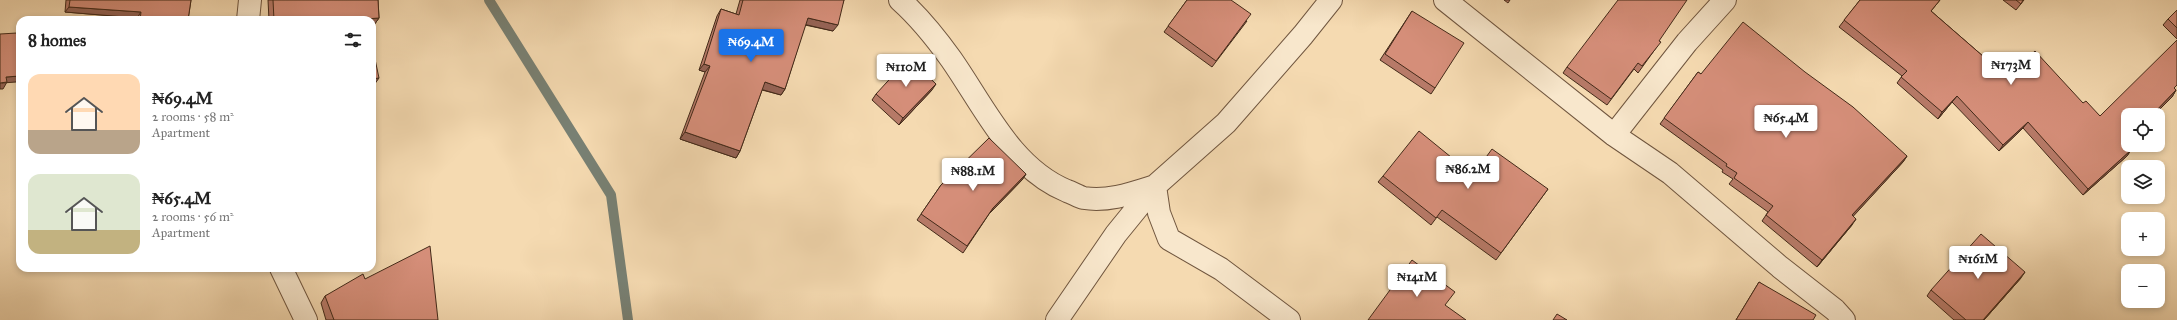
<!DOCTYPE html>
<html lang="en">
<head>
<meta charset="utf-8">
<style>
  body { margin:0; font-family:"IM FELL Great Primer",serif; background:#f2f2f2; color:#222; height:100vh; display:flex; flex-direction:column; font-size:15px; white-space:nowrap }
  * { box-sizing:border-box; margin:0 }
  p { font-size:13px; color:#767676 }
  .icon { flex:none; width:22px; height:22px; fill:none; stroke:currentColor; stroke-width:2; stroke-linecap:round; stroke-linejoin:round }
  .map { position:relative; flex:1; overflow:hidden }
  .panel { position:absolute; left:16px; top:16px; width:360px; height:256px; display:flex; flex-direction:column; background:#fff; border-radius:12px; box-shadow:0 2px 6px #0003 }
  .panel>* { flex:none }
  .tools { position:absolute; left:2121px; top:108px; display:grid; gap:8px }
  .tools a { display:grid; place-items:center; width:44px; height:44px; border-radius:8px; background:#fff; box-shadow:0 2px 6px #0003; font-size:20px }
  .price { position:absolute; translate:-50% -34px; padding:0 9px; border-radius:4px; background:#fff; color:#222; font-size:13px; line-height:26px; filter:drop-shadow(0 1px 2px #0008) }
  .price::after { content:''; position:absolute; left:50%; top:24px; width:12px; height:9px; margin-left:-6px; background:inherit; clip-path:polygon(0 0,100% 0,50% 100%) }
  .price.current { background:#1a73e8; color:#fff }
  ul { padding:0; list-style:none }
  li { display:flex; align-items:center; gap:12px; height:100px; padding:0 12px }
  li span { display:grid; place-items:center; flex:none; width:112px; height:80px; border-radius:12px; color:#555 }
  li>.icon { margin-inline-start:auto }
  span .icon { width:48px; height:48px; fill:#fffc; stroke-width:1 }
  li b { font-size:17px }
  h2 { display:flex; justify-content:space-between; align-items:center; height:48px; padding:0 12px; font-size:17px }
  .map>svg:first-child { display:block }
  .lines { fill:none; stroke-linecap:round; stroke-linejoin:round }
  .stream { stroke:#788073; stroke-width:10 }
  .minor-casing { stroke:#70563f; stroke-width:24 }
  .minor { stroke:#f8e7cc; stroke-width:22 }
  .wall { fill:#b77a68; stroke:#432a19 }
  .shaded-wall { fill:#956355; stroke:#432a19 }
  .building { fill:#d58e79; stroke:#432a19 }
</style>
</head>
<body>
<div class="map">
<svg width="2177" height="320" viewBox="0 0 2177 320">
  <rect width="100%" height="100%" fill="#f5dab1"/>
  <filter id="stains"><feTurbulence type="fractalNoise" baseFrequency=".005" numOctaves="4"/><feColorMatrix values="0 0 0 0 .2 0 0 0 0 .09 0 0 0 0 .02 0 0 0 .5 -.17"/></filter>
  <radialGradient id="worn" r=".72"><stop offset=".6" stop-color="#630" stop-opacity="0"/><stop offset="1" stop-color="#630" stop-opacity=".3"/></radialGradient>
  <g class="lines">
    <path class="stream" d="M489 0 611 195 628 320"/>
    <g class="minor-casing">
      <path id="minor" d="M900 0C919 17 936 38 951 59 984 106 1011 168 1067 191 1073 193 1079 197 1084 198 1108 202 1133 193 1155 186
        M1445 0 1614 135 1670 173 1780 267 1835 310 1844 320
        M248 20 250 0
        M1614 135 1687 42 1725 0
        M1155 186 1159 213 1169 239 1221 269 1289 320
        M281 268 306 320
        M1057 320 1116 234 1155 186 1226 123 1303 35 1331 0"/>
    </g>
    <use href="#minor" class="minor"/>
  </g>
  <path class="wall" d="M66 0H191L188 20H137V18L65 12Z
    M268 0H378L379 18 374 25 372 26V20H269Z
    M740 0H844L833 31 805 25 785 89 781 95 762 90 740 151 736 158 680 139 705 72 699 70 717 16 721 9 736 14Z
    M1187 0 1247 21 1212 67 1164 32Z
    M1504 0H1510L1508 3Z
    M1860 0H1940L1931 11 2007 77 2083 103 2100 116 2175 89 2176 90 2172 97 2154 115H2128V141L2125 144 2131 150 2127 156 2083 195 2023 128 1999 151 1952 102 1938 119 1897 83 1902 76 1839 27Z
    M2003 0H2024L2016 10Z
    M2177 10V39L2163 25 2168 19Z
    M1412 11 1435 88 1431 94 1380 60Z
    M1659 41 1656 48 1638 73 1634 69 1607 105 1563 73 1567 67Z
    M1698 72 1701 74 1907 156 1903 162 1853 216 1852 225 1817 267 1762 221 1768 212 1729 184 1733 179 1722 172 1723 170 1660 124Z
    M932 90 899 125 872 100 876 94Z
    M1026 174 1022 180 989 214 963 253 917 220 941 185Z
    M1473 175 1548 189 1496 260 1437 217 1431 225 1378 182 1383 176Z
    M2021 278 1984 320H1954L1927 296 1931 290Z
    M365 279 438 320H326L321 303 325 296Z
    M1759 282 1813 320H1736Z"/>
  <path class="shaded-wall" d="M69 7 141 12 137 18 65 12Z
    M379 18 374 25 372 26V20H366V19Z
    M808 18 838 25 833 31 803 24Z
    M704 64 710 66 705 72 699 70Z
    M20 76 16 82 2 83 6 77Z
    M379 78 374 85H372V79Z
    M7 82 3 89H0V83Z
    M765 82 785 89 781 95 760 89Z
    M936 84 932 90 899 125 903 118Z
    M2176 90 2172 97 2154 115H2152Z
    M1957 96 1952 102 1938 119 1942 112Z
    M2028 122 2023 128 1999 151 2003 145Z
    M685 132 740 151 736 158 680 139Z
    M2131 150 2127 156 2083 195 2088 189Z
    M1907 156 1903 162 1848 222 1852 215Z
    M1026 174 1022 180 988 215 993 208Z
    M1856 219 1852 225 1817 267 1822 260Z
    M2025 272 2021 278 1984 320H1983Z"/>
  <path class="building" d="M70 0H191L188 20H140L141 12 69 7Z
    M273 0H378L379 18 366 19V20H274Z
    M743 0H844L838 25 808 18 785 89 765 82 740 151 685 132 710 66 704 64 721 9 739 15Z
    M1187 0H1231L1251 14 1216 61 1168 26Z
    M1618 0H1687L1659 41 1661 42 1642 66 1638 63 1611 99 1567 67Z
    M1860 0H1940L1931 11 2007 77 2035 51 2083 103 2086 101 2100 116 2177 40V85L2174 88 2176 90 2152 115H2128V139L2124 143 2131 150 2088 189 2028 122 2003 145 1957 96 1942 112 1901 77 1907 71 1844 20Z
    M2016 0H2023L2021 4Z
    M2177 10V28L2168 19Z
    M1412 11 1464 43 1435 88 1385 54Z
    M1743 22 1805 72 1853 107 1907 156 1852 215 1856 219 1822 260 1766 215 1773 206 1734 178 1737 173 1726 166 1727 164 1664 118 1698 72 1701 74Z
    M17 33 20 76 6 77 7 82 0 83V34Z
    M372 45 379 78 372 79Z
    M909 58 936 84 903 118 876 94Z
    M1419 131 1473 175 1492 149 1548 189 1501 253 1442 210 1436 218 1383 176Z
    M989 138 1026 174 993 208 967 246 921 214 941 185Z
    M1981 234 2025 272 1983 320H1966L1931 290Z
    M430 246 438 320H334L325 296 363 274 365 279Z
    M1412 260 1455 292 1445 305 1466 320H1368Z
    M1759 282 1816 315 1813 320H1736Z
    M1557 314 1567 320H1553Z"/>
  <rect width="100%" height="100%" filter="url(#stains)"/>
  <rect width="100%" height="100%" fill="url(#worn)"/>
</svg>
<div class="tools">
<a><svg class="icon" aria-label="locate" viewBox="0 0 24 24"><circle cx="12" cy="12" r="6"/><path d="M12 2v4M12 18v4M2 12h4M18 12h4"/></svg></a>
<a><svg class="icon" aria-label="layers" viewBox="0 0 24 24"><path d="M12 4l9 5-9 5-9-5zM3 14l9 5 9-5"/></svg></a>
<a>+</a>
<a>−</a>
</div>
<b class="price current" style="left:751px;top:63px">₦69.4M</b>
<b class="price" style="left:2011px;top:86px">₦173M</b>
<b class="price" style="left:906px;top:88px">₦110M</b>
<b class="price" style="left:1786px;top:139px">₦65.4M</b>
<b class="price" style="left:1468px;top:190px">₦86.2M</b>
<b class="price" style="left:973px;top:192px">₦88.1M</b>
<b class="price" style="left:1978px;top:280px">₦161M</b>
<b class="price" style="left:1417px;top:298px">₦141M</b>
<section class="panel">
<h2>8 homes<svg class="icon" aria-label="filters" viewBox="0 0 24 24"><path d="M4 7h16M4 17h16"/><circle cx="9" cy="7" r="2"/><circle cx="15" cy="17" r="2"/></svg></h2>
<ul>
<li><span style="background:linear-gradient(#ffd9b3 70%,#b9a48a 0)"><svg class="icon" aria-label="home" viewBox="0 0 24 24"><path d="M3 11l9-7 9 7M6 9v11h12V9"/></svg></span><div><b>₦69.4M</b><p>2 rooms · 58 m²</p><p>Apartment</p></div></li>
<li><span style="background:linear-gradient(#dfe7d0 70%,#c2b280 0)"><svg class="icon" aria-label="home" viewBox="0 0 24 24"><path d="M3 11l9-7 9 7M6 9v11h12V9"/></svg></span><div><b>₦65.4M</b><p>2 rooms · 56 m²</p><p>Apartment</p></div></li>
</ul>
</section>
</div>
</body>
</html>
